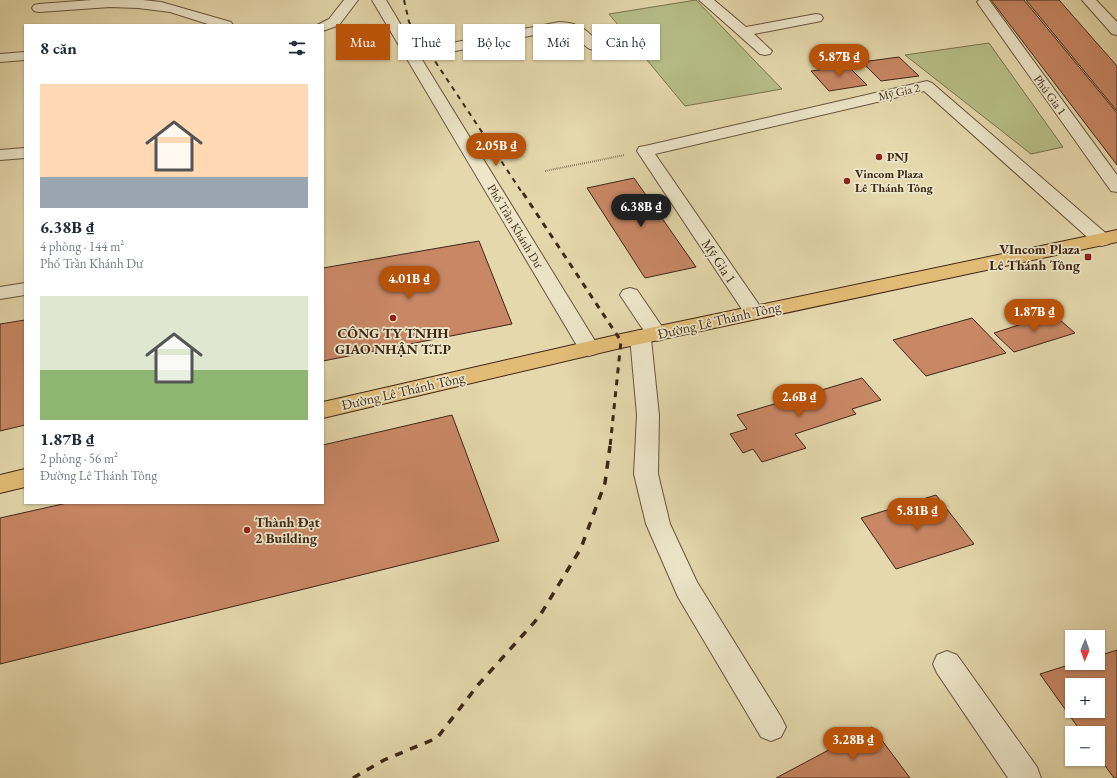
<!DOCTYPE html>
<html lang="vi">
<head>
<meta charset="utf-8">
<style>
  body { margin:0; font-family:"EB Garamond",serif; background:#f6f6f7; color:#1f2937; height:100vh; display:flex; flex-direction:column; font-size:15px; white-space:nowrap }
  * { box-sizing:border-box; margin:0 }
  p { font-size:13px; color:#747a83 }
  .icon { flex:none; width:22px; height:22px; fill:none; stroke:currentColor; stroke-width:2; stroke-linecap:round; stroke-linejoin:round }
  .map { position:relative; flex:1; overflow:hidden }
  .panel { position:absolute; left:24px; top:24px; width:300px; height:480px; display:flex; flex-direction:column; background:#fff; border-radius:0px; box-shadow:0 1px 3px #0004 }
  .panel>* { flex:none }
  .hud { position:absolute; left:336px; top:24px; width:380px; height:36px; display:flex; gap:8px }
  .needle { width:26px; rotate:182deg }
  .tools { position:absolute; left:1065px; top:630px; display:grid; gap:8px }
  .tools a { display:grid; place-items:center; width:40px; height:40px; border-radius:0px; background:#fff; box-shadow:0 1px 3px #0004; font-size:20px }
  .price { position:absolute; translate:-50% -34px; padding:0 9px; border-radius:14px; background:#b45309; color:#fff; font-size:13px; line-height:26px; filter:drop-shadow(0 1px 2px #0008) }
  .price::after { content:''; position:absolute; left:50%; top:24px; width:12px; height:9px; margin-left:-6px; background:inherit; clip-path:polygon(0 0,100% 0,50% 100%) }
  .price.current { background:#222; color:#fff }
  ul { padding:0; list-style:none }
  li { display:grid; align-content:center; gap:8px; height:212px; padding:0 16px }
  li span { display:grid; place-items:center; height:124px; border-radius:0px; color:#555 }
  li>.icon { margin-inline-start:auto }
  span .icon { width:72px; height:72px; fill:#fffc; stroke-width:1 }
  li b { font-size:17px }
  h2 { display:flex; justify-content:space-between; align-items:center; height:48px; padding:0 16px; font-size:17px }
  .chip { padding:0 14px; border-radius:0px; background:#fff; box-shadow:0 1px 3px #0004; font-size:14px; line-height:36px }
  .chip.current { background:#b45309; color:#fff }
  .map>svg:first-child { display:block }
  .green { fill:#b7be88; stroke:#7b7350 }
  .building { fill:#c88765; stroke:#3f2817; fill-rule:evenodd }
  .lines { fill:none; stroke-linecap:round; stroke-linejoin:round }
  .minor-casing { stroke:#68543c; stroke-width:2 }
  .major-casing { stroke:#3f2817; stroke-width:2 }
  .path { stroke:#3f2817; stroke-width:2; stroke-dasharray:0.5 1.5; stroke-linecap:butt }
  .minor { fill:#ede6c9; fill-rule:evenodd }
  .major { fill:#e2bc76; fill-rule:evenodd }
  .rail-far2 { stroke:#3f2817; stroke-width:2; stroke-dasharray:5 5; stroke-linecap:butt }
  .rail-far1 { stroke:#3f2817; stroke-width:3; stroke-dasharray:6 6; stroke-linecap:butt }
  .rail { stroke:#3f2817; stroke-width:3.5; stroke-dasharray:8 8; stroke-linecap:butt }
  .poi-dot { fill:#8f2418; stroke:#ede6c9; stroke-width:1.5 }
  .labels { text-anchor:middle; stroke-width:3.5; stroke-linejoin:round; paint-order:stroke }
  .far-street-label { font-size:12px; fill:#3f2817; stroke:#ede6c9 }
  .far-poi-label { font-size:12px; font-weight:bold; fill:#3f2817; stroke:#ede6c9; text-anchor:start }
  .poi-label { font-size:14px; font-weight:bold; fill:#3f2817; stroke:#ede6c9; text-anchor:end }
  .street-label { font-size:14px; fill:#3f2817; stroke:#ede6c9 }
</style>
</head>
<body>
<div class="map">
<svg width="1117" height="778" viewBox="0 0 1117 778">
  <rect width="100%" height="100%" fill="#e4d8ac"/>
  <filter id="stains"><feTurbulence type="fractalNoise" baseFrequency=".005" numOctaves="4"/><feColorMatrix values="0 0 0 0 .2 0 0 0 0 .09 0 0 0 0 .02 0 0 0 .5 -.17"/></filter>
  <radialGradient id="worn" r=".72"><stop offset=".6" stop-color="#630" stop-opacity="0"/><stop offset="1" stop-color="#630" stop-opacity=".3"/></radialGradient>
  <path class="green" d="M696 0 782 89 685 106 609 14Z
    M989 43 1063 147 1031 154 905 55Z"/>
  <path class="building" d="M991 0H1024L1117 113V165Z
    M1026 0H1059L1117 66V111Z
    M899 57 919 76 881 81 862 62Z
    M848 66 867 85 829 91 811 71Z
    M634 178 696 267 645 278 587 188Z
    M479 241 512 324 323 361V268Z
    M1053 314 1075 333 1014 352 994 333Z
    M972 318 1006 353 926 376 893 340Z
    M25 320V425L0 431V324Z
    M862 378 881 400 852 409 856 414 795 434 806 448 762 462 753 449 743 453 730 434 747 429 737 415Z
    M452 415 499 541 0 664V518L67 503H323V445Z
    M936 495 974 544 896 569 861 518Z
    M1117 650V778H1114L1098 756V733H1082L1040 674 1075 663H1098V656ZM1072 685H1098V711H1072Z
    M872 727 910 778H776Z"/>
  <g class="lines">
    <g class="minor-casing">
      <path id="minor" d="M92 0H143L161 2 231 22 233 25H211L170 12 138 8 110 7 39 12 34 11 32 8 34 5 39 4Z
        M344 0H358L339 25 323 31V25H317L329 19Z
        M372 0H386L416 50 559 22C578 22 589 30 600 46L598 49C583 53 582 35 569 31 566 30 562 30 559 30L421 58 600 349 596 354 589 356 582 354Z
        M699 0H714L746 27 816 14 821 15 823 18 821 21 816 22 754 34 772 51 770 54 765 55 760 54Z
        M979 0H989L1117 175V192L1111 191 979 5 977 2Z
        M1082 0H1096L1117 22V35L1112 34Z
        M25 52V60L0 62V54Z
        M927 81 932 83 1109 236 1111 240 1109 244 1102 246 1095 244 924 91 655 154 764 312 761 317 754 319 747 317 637 151 639 147 645 146Z
        M25 148V158L0 160V150Z
        M25 283V295L0 299V287Z
        M630 288 637 290 667 334 664 339 657 341 651 339 659 415 658 474 670 524 697 582 781 717 786 727 781 737 771 741 761 737 678 597 646 524 634 474 637 415 630 337 633 332 640 330 644 331 620 295 623 290Z
        M947 651 957 655 1037 767 1041 778H1008L937 673 933 664 937 655Z"/>
    </g>
    <g class="major-casing">
      <path id="major" d="M1117 230V242L621 348 323 418V402L621 334Z
        M25 469V487L0 493V475Z"/>
    </g>
    <path class="path" d="M545 171 625 155"/>
    <use href="#minor" class="minor"/>
    <use href="#major" class="major"/>
    <path class="rail-far2" d="M404 0 409 22 523 194"/>
    <path class="rail-far1" d="M523 193 621 341 610 447"/>
    <path class="rail" d="M353 778 384 760 437 738 478 685 539 617 581 548 605 483 610 446"/>
  </g>
  <g class="poi-dot">
    <circle cx="879" cy="157" r="4"/>
    <circle cx="847" cy="181" r="4"/>
    <rect x="1084" y="253" width="8" height="8" rx="2"/>
    <circle cx="393" cy="318" r="4"/>
    <circle cx="247" cy="530" r="4"/>
  </g>
  <g class="labels">
    <g class="far-street-label">
      <text transform="translate(899 92) rotate(-13)" y="4">Mỹ Gia 2</text>
      <text transform="translate(1050 95) rotate(54)" y="4">Phú Gia 1</text>
      <text transform="translate(515 226) rotate(59)" y="4">Phố Trần Khánh Dư</text>
    </g>
    <g class="far-poi-label">
      <text x="887" y="161">PNJ</text>
      <text x="855" y="178">Vincom Plaza<tspan x="855" dy="14">Lê Thánh Tông</tspan></text>
    </g>
    <g class="poi-label">
      <text x="1080" y="254">VIncom Plaza<tspan x="1080" dy="16">Lê Thánh Tông</tspan></text>
      <text x="393" y="338" text-anchor="middle">CÔNG TY TNHH<tspan x="393" dy="16">GIAO NHẬN T.T.P</tspan></text>
      <text x="255" y="527" text-anchor="start">Thành Đạt<tspan x="255" dy="16">2 Building</tspan></text>
    </g>
    <g class="street-label">
      <text transform="translate(719 261) rotate(56)" y="5">Mỹ Gia 1</text>
      <text transform="translate(719 320) rotate(-13)" y="5">Đường Lê Thánh Tông</text>
      <text transform="translate(403 391) rotate(-13)" y="5">Đường Lê Thánh Tông</text>
    </g>
  </g>
  <rect width="100%" height="100%" filter="url(#stains)"/>
  <rect width="100%" height="100%" fill="url(#worn)"/>
</svg>
<div class="tools">
<a><svg class="needle" viewBox="-14 -14 28 28"><path d="M0-13l5 13h-10z" fill="#e53935"/><path d="M0 13l5-13h-10z" fill="#747a83"/></svg></a>
<a>+</a>
<a>−</a>
</div>
<b class="price" style="left:839px;top:78px">5.87B ₫</b>
<b class="price" style="left:496px;top:167px">2.05B ₫</b>
<b class="price current" style="left:641px;top:228px">6.38B ₫</b>
<b class="price" style="left:409px;top:300px">4.01B ₫</b>
<b class="price" style="left:1034px;top:333px">1.87B ₫</b>
<b class="price" style="left:799px;top:418px">2.6B ₫</b>
<b class="price" style="left:917px;top:532px">5.81B ₫</b>
<b class="price" style="left:853px;top:761px">3.28B ₫</b>
<div class="hud">
<a class="chip current">Mua</a>
<a class="chip">Thuê</a>
<a class="chip">Bộ lọc</a>
<a class="chip">Mới</a>
<a class="chip">Căn hộ</a>
</div>
<section class="panel">
<h2>8 căn<svg class="icon" aria-label="filters" viewBox="0 0 24 24"><path d="M4 7h16M4 17h16"/><circle cx="9" cy="7" r="2"/><circle cx="15" cy="17" r="2"/></svg></h2>
<ul>
<li><span style="background:linear-gradient(#ffd9b3 75%,#9aa5b1 0)"><svg class="icon" aria-label="home" viewBox="0 0 24 24"><path d="M3 11l9-7 9 7M6 9v11h12V9"/></svg></span><div><b>6.38B ₫</b><p>4 phòng · 144 m²</p><p>Phố Trần Khánh Dư</p></div></li>
<li><span style="background:linear-gradient(#dfe7d0 60%,#8fb573 0)"><svg class="icon" aria-label="home" viewBox="0 0 24 24"><path d="M3 11l9-7 9 7M6 9v11h12V9"/></svg></span><div><b>1.87B ₫</b><p>2 phòng · 56 m²</p><p>Đường Lê Thánh Tông</p></div></li>
</ul>
</section>
</div>
</body>
</html>
